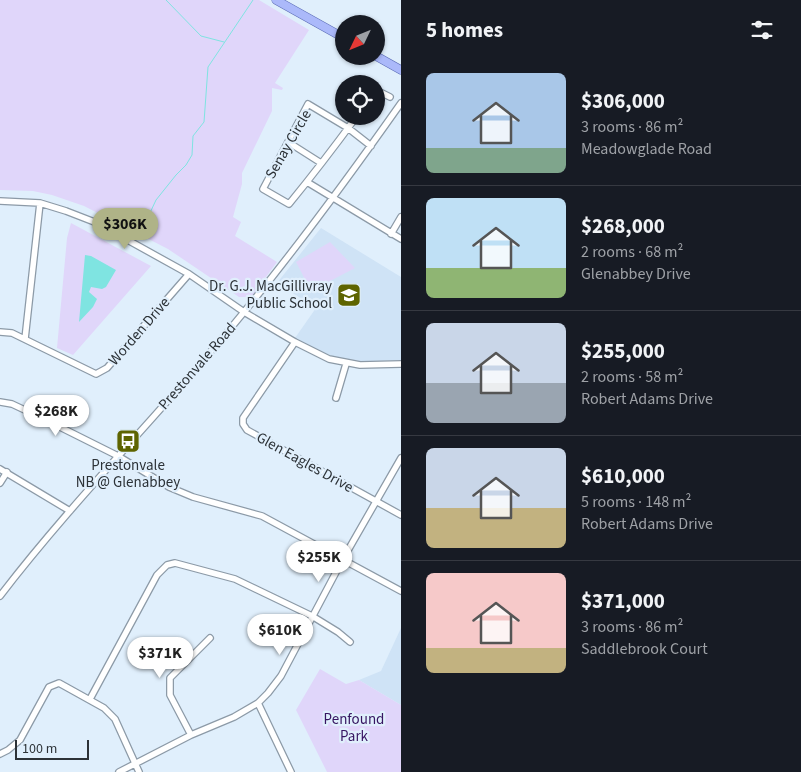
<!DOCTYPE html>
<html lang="en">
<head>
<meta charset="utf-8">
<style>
  body { margin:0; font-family:"Source Sans 3",sans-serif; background:#242831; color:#f1f3f6; height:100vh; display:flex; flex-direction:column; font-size:19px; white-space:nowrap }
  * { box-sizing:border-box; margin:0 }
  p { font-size:16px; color:#9ea1a6 }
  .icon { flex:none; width:28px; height:28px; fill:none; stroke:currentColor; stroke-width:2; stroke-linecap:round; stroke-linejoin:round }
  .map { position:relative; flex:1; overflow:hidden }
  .side { display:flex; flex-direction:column; background:#171b24; width:400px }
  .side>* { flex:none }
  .needle { width:32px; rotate:227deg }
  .fabs { position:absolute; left:335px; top:15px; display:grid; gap:10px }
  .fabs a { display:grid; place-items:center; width:50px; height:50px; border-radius:50%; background:#171b24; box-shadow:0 1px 4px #0004; font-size:25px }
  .scale { position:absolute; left:15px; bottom:12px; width:74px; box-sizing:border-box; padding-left:5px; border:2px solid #2c3237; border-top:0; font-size:14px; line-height:18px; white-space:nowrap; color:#2c3237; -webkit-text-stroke:4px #e0effc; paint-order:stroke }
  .price { position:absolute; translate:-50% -42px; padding:0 11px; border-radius:18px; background:#fff; color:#222; font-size:16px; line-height:32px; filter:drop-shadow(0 1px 2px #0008) }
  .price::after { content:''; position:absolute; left:50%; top:30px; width:15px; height:11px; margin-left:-8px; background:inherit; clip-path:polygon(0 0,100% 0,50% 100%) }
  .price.current { background:#afb387; color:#111 }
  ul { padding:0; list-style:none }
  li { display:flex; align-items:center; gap:15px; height:125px; padding:0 25px }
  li+li { border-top:1px solid #363941 }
  li span { display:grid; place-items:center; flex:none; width:140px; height:100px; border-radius:8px; color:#555 }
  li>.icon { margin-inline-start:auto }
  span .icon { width:60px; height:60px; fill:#fffc; stroke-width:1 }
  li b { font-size:21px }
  h2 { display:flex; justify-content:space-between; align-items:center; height:60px; padding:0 25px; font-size:21px }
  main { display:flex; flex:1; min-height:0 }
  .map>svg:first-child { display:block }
  .built { fill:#cfe3f6 }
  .green { fill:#e0d6fa }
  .water { fill:#7fe4e1 }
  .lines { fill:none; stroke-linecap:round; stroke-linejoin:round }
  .stream { stroke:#7fe4e1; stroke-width:1 }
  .minor-casing { stroke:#8c9aa7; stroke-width:8 }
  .major-casing { stroke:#5a6bb4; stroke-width:9 }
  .minor { stroke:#fff; stroke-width:5.5 }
  .major { stroke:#abb9fa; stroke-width:8 }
  .labels { text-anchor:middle; stroke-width:4.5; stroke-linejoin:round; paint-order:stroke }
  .street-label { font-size:15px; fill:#2c3237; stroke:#e0effc }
  .poi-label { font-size:15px; fill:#2c3237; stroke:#e0effc; text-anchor:end }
  .park-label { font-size:15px; fill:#361561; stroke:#e0effc }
</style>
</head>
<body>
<main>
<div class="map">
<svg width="401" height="772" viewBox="0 0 401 772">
  <rect width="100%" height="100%" fill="#e0effc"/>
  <path class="built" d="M321 228 401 277V360L357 362 335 357 315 349 295 338 316 308 277 283Z
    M401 628V705L359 680 381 671Z"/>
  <path class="green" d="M0 0H259L309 30 275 83 283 88 282 90 272 88V111L242 173V184L233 217 241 222 235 236 277 262 251 297H239L168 249 84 206 52 195 33 191 0 190Z
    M71 223 151 266 73 355 57 348 67 238Z
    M330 242 355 268 311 291 296 262Z
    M320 669 346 684 359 680 401 705V772H327L296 710Z"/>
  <path class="water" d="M85 255 91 256 116 270 106 287 102 289 91 287 89 292 97 299 93 307 79 322Z"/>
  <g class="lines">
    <path class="stream" d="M166 0 201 36 224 42
      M147 233 149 215 156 200 176 175 186 165 192 155 193 136 204 122 208 67 253 0"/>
    <g class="minor-casing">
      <path id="minor" d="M359 80 365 84
        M376 90 390 97
        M357 116C335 146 312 176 289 204L263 189 308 104 348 128 371 146
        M288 142 321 163
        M307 182 401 239
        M0 201 40 203 66 211 97 223 189 274 244 312 295 342 329 359 360 365 401 364
        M391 234 401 217
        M0 332 12 333 96 374 107 368 189 274
        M25 339 40 203
        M295 342 243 418V424L247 430 401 515
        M336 398 346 364
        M0 402 12 404 46 420 118 456 169 487 193 497 262 516 401 591
        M0 469 70 511
        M0 483 7 472
        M0 596C76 497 165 409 244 312 299 245 351 174 401 103
        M90 699 157 575 167 565 175 563 235 579 312 616 338 632 350 642
        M258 703 291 772
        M191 735 170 695V678L210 638
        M0 754 8 750 20 740 49 687 59 683 104 708 115 719 139 772
        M119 772 191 735 234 717 258 703 268 693 281 676 343 559 401 458"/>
    </g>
    <g class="major-casing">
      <path id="major" d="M276 0 344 38
        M376 56 401 70"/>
    </g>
    <use href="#minor" class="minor"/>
    <use href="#major" class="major"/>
  </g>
  <defs>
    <g id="school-square" transform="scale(1.25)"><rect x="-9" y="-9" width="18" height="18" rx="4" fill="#5e6400" stroke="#e0effc"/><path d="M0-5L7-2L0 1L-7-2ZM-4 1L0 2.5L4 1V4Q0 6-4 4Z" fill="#fff"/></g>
    <g id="bus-square" transform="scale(1.25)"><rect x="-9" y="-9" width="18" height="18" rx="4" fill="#5e6400" stroke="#e0effc"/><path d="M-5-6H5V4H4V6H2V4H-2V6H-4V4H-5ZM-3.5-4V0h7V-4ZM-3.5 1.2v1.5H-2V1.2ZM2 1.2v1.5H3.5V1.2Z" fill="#fff"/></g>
  </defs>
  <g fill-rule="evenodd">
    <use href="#school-square" x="349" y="295"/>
    <use href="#bus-square" x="128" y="441"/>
  </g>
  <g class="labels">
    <g class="street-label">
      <text transform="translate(288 144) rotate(-60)" y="5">Senay Circle</text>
      <text transform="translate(139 331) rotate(-49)" y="5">Worden Drive</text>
      <text transform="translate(197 366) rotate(-49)" y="5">Prestonvale Road</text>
      <text transform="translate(305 462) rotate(29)" y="5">Glen Eagles Drive</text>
    </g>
    <g class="poi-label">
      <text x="332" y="291">Dr. G.J. MacGillivray<tspan x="332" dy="17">Public School</tspan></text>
      <text x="128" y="470" text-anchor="middle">Prestonvale<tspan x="128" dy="17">NB @ Glenabbey</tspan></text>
    </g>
    <g class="park-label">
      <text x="354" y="724">Penfound<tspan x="354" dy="17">Park</tspan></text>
    </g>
  </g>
</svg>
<div class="fabs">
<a><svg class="needle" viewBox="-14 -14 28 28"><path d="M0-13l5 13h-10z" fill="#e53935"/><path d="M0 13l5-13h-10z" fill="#9ea1a6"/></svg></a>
<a><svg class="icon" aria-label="locate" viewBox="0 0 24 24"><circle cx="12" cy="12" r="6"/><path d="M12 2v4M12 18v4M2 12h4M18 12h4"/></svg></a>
</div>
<div class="scale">100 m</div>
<b class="price current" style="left:125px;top:250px">$306K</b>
<b class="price" style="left:56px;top:437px">$268K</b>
<b class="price" style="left:319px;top:583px">$255K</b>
<b class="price" style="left:280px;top:656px">$610K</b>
<b class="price" style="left:160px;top:679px">$371K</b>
</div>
<section class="side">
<h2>5 homes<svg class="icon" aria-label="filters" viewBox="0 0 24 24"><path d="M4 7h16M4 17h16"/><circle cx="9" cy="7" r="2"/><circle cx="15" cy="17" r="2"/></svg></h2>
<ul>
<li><span style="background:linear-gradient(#a9c7e8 75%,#7fa58c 0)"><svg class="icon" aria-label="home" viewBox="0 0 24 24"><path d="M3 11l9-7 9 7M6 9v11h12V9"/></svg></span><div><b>$306,000</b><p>3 rooms · 86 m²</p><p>Meadowglade Road</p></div></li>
<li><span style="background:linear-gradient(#bfe0f5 70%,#8fb573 0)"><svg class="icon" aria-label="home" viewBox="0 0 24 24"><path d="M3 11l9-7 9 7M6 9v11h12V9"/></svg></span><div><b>$268,000</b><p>2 rooms · 68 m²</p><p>Glenabbey Drive</p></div></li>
<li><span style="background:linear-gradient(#c9d6e8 60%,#9aa5b1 0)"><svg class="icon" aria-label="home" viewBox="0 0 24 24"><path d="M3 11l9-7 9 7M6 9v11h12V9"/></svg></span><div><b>$255,000</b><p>2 rooms · 58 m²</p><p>Robert Adams Drive</p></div></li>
<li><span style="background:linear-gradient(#c9d6e8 60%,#c2b280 0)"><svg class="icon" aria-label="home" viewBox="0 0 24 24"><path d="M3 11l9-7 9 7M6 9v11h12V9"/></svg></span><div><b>$610,000</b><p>5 rooms · 148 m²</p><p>Robert Adams Drive</p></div></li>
<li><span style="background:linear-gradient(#f6c9c9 75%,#c2b280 0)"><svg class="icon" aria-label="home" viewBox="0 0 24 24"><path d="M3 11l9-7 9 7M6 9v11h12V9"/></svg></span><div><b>$371,000</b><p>3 rooms · 86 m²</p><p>Saddlebrook Court</p></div></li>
</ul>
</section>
</main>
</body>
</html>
